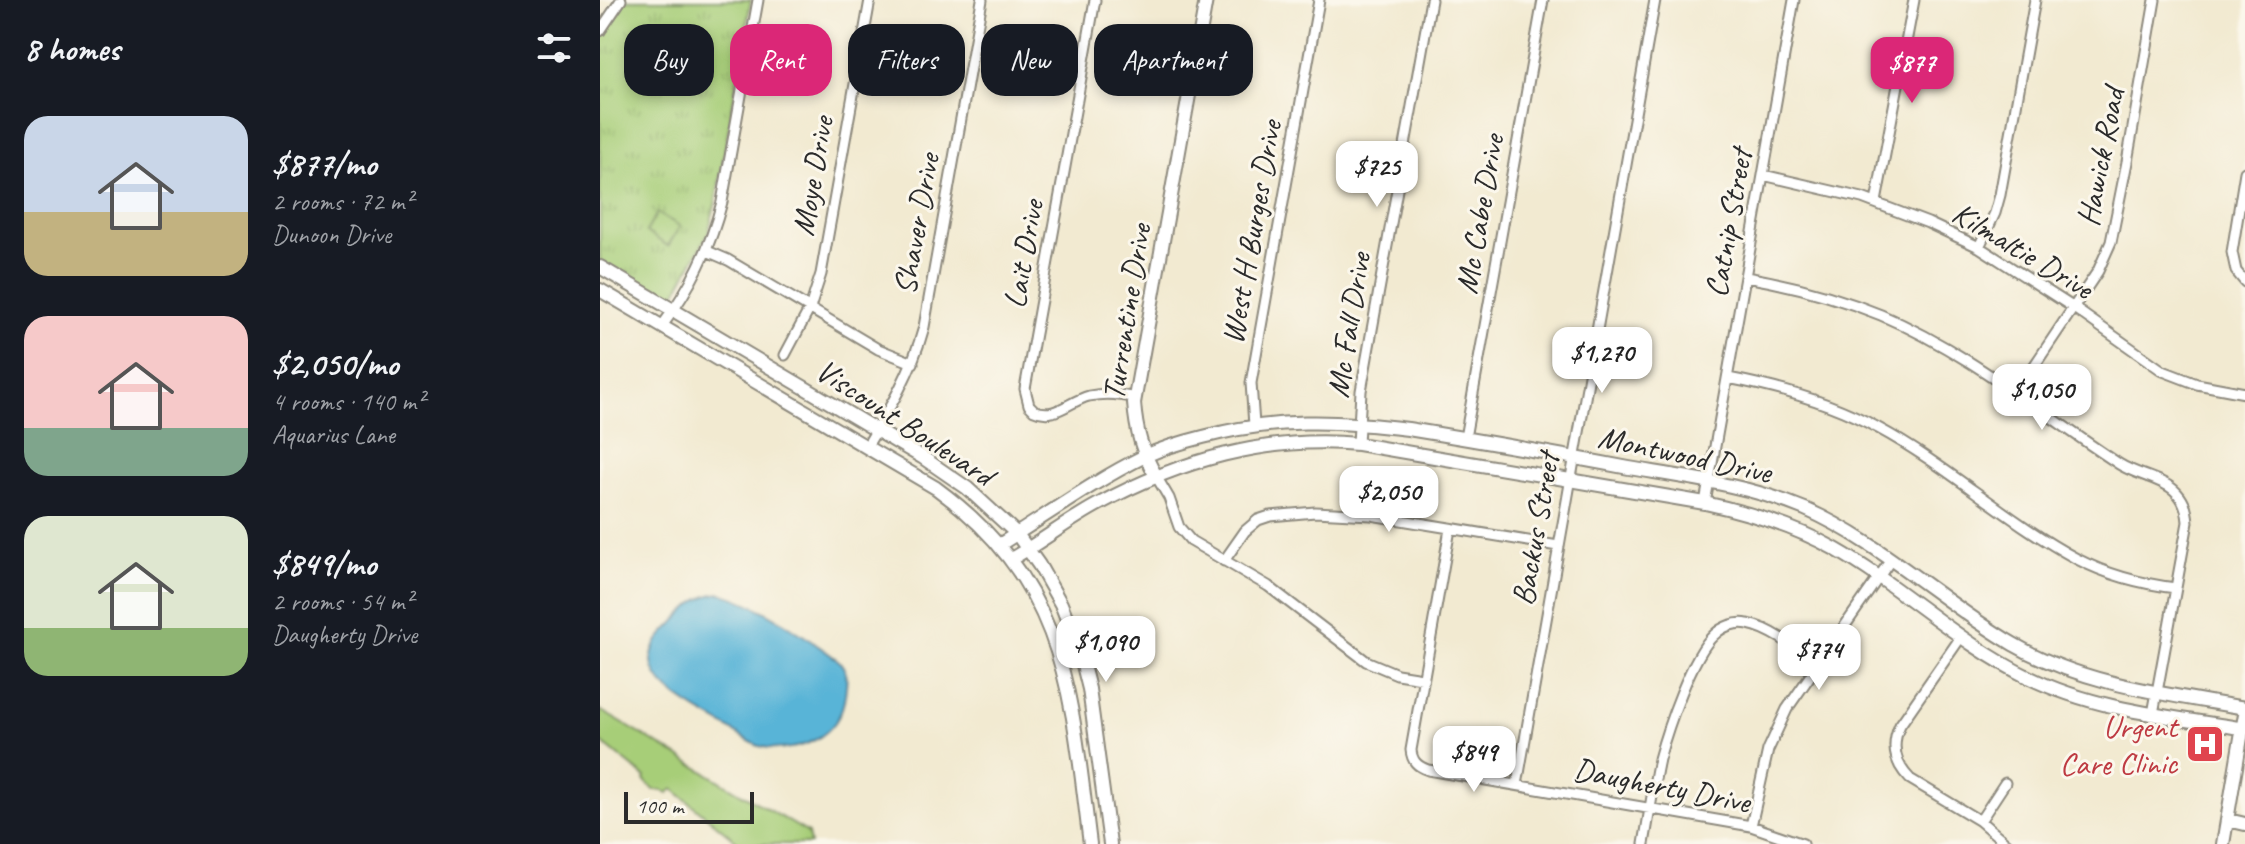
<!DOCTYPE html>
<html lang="en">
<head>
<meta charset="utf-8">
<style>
  body { margin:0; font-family:Caveat,sans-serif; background:#20242c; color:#f1f3f6; height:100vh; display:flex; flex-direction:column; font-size:30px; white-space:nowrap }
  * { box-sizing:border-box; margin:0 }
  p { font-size:26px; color:#9ea1a6 }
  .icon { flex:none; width:44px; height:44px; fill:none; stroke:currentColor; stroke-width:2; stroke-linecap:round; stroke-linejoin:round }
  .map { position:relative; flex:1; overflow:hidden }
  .side { display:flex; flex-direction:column; background:#171b24; width:600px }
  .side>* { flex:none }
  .guide { position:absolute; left:24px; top:24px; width:760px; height:72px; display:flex; gap:16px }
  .scale { position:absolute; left:24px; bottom:20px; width:130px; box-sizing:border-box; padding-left:8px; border:4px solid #2b2b2b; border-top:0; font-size:22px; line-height:28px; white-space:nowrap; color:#2b2b2b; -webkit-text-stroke:6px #fbf7ec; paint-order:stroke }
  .price { position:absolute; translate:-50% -68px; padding:0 18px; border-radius:16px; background:#fff; color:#222; font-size:26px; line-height:52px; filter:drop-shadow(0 2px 4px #0008) }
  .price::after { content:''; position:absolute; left:50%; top:48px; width:24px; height:18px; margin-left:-12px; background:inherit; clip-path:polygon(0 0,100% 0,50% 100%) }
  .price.selected { background:#db2777; color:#fff }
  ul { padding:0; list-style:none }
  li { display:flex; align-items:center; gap:24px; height:200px; padding:0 24px }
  li span { display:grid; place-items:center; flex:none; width:224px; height:160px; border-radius:24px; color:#555 }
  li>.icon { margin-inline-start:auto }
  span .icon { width:96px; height:96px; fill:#fffc; stroke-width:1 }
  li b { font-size:34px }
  h2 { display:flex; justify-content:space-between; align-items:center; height:96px; padding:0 24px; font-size:34px }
  .tag { padding:0 28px; border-radius:24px; background:#171b24; box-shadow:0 4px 12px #0003; font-size:28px; line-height:72px }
  .tag.selected { background:#db2777; color:#fff }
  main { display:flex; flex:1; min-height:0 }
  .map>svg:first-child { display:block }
  .grass { fill:url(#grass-tufts); stroke:#697c52; stroke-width:2 }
  .garden { fill:#a7ce78; stroke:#697c52; stroke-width:2 }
  .water { fill:#59b4d7; stroke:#427081; stroke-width:2 }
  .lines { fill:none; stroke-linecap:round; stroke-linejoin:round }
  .street-casing { stroke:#8e8a7e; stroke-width:13 }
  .secondary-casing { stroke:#8e8a7e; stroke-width:16 }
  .street { stroke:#fff; stroke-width:9 }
  .secondary { stroke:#fff; stroke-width:12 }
  .labels { text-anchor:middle; stroke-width:6; stroke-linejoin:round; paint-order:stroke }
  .street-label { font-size:32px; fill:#2b2b2b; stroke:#fbf7ec }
  .health-label { font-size:32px; fill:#be3a42; stroke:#fbf7ec; text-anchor:end }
</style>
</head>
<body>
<main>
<section class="side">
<h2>8 homes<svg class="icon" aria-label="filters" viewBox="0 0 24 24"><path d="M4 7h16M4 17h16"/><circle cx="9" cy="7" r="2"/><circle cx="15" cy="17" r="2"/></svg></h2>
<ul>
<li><span style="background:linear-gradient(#c9d6e8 60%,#c2b280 0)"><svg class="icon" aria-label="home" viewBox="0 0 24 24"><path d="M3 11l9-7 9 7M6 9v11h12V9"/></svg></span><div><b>$877/mo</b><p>2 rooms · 72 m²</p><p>Dunoon Drive</p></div></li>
<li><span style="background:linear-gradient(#f6c9c9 70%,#7fa58c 0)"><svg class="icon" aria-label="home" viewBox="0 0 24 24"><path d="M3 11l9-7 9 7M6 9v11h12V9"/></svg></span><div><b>$2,050/mo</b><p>4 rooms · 140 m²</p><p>Aquarius Lane</p></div></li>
<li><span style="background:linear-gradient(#dfe7d0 70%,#8fb573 0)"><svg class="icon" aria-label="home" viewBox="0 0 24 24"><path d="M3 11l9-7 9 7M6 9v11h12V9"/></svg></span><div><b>$849/mo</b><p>2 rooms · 54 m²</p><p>Daugherty Drive</p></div></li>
</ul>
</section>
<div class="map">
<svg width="1645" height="844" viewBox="0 0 1645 844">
  <defs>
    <pattern id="grass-tufts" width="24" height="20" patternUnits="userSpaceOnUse" patternTransform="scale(2)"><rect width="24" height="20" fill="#a7ce78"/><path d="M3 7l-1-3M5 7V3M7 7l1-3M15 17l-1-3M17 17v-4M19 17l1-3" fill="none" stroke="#90b168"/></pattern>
  </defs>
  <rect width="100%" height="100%" fill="#fbf7ec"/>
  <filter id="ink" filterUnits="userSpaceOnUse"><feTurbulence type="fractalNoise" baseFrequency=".0125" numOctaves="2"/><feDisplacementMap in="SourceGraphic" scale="16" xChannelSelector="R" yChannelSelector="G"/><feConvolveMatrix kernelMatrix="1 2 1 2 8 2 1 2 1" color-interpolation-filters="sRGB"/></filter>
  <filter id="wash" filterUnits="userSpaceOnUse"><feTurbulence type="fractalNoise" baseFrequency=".006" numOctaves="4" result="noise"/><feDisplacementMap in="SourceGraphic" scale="32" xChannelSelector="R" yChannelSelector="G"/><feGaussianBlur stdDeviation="1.8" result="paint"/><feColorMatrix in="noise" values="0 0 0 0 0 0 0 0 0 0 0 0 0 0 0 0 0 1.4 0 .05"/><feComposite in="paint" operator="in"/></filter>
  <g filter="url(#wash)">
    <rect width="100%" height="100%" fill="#f2ead1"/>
    <path class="grass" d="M25 0H151L116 201 108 234 74 296 62 298 0 261V39L15 19Z"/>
    <path class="garden" d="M57 213 80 226 68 246 46 232Z
      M0 710 208 833 210 844H140L73 789 68 793 61 790H54L44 780 45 777 0 741Z"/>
    <path class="water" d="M121 593C164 606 202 634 238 660 249 672 247 679 245 695 240 737 198 756 159 746 146 741 135 732 123 725 101 712 53 689 52 661 51 645 62 635 72 625 87 609 98 595 121 593Z"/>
  </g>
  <g filter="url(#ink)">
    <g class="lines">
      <g class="street-casing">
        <path id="street" d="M495 0 425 389 429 405 434 410C455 420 469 401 489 396 504 393 520 394 535 398
          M0 31 21 0
          M1645 172 1632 252 1636 271 1645 282
          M1163 175 1262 198 1328 223 1379 247 1474 308 1563 371 1597 384 1645 393
          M1276 202 1314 0
          M1379 247 1395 213 1400 195 1435 0
          M107 251 128 260 278 349 313 363
          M1146 277C1192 285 1237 297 1281 315 1368 352 1441 413 1519 464 1536 475 1561 478 1574 490 1584 499 1587 509 1588 522L1553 714
          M62 326C91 287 110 249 122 202L158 0
          M185 355 210 308 221 274 270 0
          M1128 378C1180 388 1232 402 1278 428 1347 465 1408 522 1477 559 1508 575 1542 584 1576 588
          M1416 393 1498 271 1511 242 1527 162 1555 0
          M654 425 651 383 719 0
          M865 438 943 0
          M758 444 761 391 831 0
          M267 446C290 408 312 371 324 327L382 0
          M556 476 569 498 579 527 591 541 668 586 766 661 797 674 822 678
          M1105 503 1194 0
          M850 529 811 750C812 761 817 766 828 770L1151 826 1203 844
          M624 561 645 531 658 520 670 516 715 512 771 515 958 546
          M1361 637 1300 725C1291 745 1294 763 1310 779L1380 821 1407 844
          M917 785 1055 0
          M1380 821 1405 783
          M1151 826 1168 750 1187 709 1290 561
          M1044 844C1049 816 1053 787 1059 759 1067 729 1092 655 1114 635 1122 627 1136 621 1148 624 1171 628 1199 650 1218 664"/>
      </g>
      <g class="secondary-casing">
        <path id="secondary" d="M0 267 322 457 367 488 417 534 439 565 461 604 479 649 489 689 510 844
          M0 290 336 488C468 585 471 695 490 844
          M556 476C542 452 536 431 534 403L606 0
          M399 545C447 515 494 481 545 456 563 448 583 442 603 437 674 418 736 420 808 429 882 441 955 454 1029 468 1089 478 1148 485 1205 509 1279 541 1343 603 1413 644 1484 685 1566 694 1645 708
          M411 559C441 542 469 520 499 504 578 461 668 435 758 444L1105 503C1151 513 1194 526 1235 549 1302 587 1358 643 1428 677 1495 710 1572 717 1645 729
          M1628 820 1645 824
          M1623 844 1645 714"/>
      </g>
      <use href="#street" class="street"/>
      <use href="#secondary" class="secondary"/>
    </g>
  </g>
  <defs>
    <g id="hospital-square" transform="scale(2)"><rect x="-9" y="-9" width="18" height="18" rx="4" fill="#e0444e" stroke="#fbf7ec"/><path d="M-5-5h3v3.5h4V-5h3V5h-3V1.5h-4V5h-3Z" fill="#fff"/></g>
  </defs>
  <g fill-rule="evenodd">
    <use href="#hospital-square" x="1605" y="744"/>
  </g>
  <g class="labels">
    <g class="street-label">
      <text transform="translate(1500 157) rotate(-79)" y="11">Hawick Road</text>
      <text transform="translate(212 176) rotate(-80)" y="11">Moye Drive</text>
      <text transform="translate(879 214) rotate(-80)" y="11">Mc Cabe Drive</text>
      <text transform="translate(1128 223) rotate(-80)" y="11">Catnip Street</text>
      <text transform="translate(316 224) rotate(-80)" y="11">Shaver Drive</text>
      <text transform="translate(651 232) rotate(-80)" y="11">West H Burges Drive</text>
      <text transform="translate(1423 250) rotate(31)" y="11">Kilmaltie Drive</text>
      <text transform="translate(423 254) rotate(-80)" y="11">Lait Drive</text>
      <text transform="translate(526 312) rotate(-81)" y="11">Turrentine Drive</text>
      <text transform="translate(748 325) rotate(-81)" y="11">Mc Fall Drive</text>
      <text transform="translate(305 422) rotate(33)" y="11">Viscount Boulevard</text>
      <text transform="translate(1085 454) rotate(12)" y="11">Montwood Drive</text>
      <text transform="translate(935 529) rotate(-80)" y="11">Backus Street</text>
      <text transform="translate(1062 785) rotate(11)" y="11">Daugherty Drive</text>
    </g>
    <g class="health-label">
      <text x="1577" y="737">Urgent<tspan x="1577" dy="37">Care Clinic</tspan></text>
    </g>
  </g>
</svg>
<div class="scale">100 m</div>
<b class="price selected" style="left:1312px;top:105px">$877</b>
<b class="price" style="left:777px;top:209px">$725</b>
<b class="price" style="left:1002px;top:395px">$1,270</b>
<b class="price" style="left:1442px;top:432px">$1,050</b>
<b class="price" style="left:789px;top:534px">$2,050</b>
<b class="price" style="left:506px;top:684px">$1,090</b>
<b class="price" style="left:1219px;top:692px">$774</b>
<b class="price" style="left:874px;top:794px">$849</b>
<div class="guide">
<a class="tag">Buy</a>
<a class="tag selected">Rent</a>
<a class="tag">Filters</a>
<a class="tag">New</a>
<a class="tag">Apartment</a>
</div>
</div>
</main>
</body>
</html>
